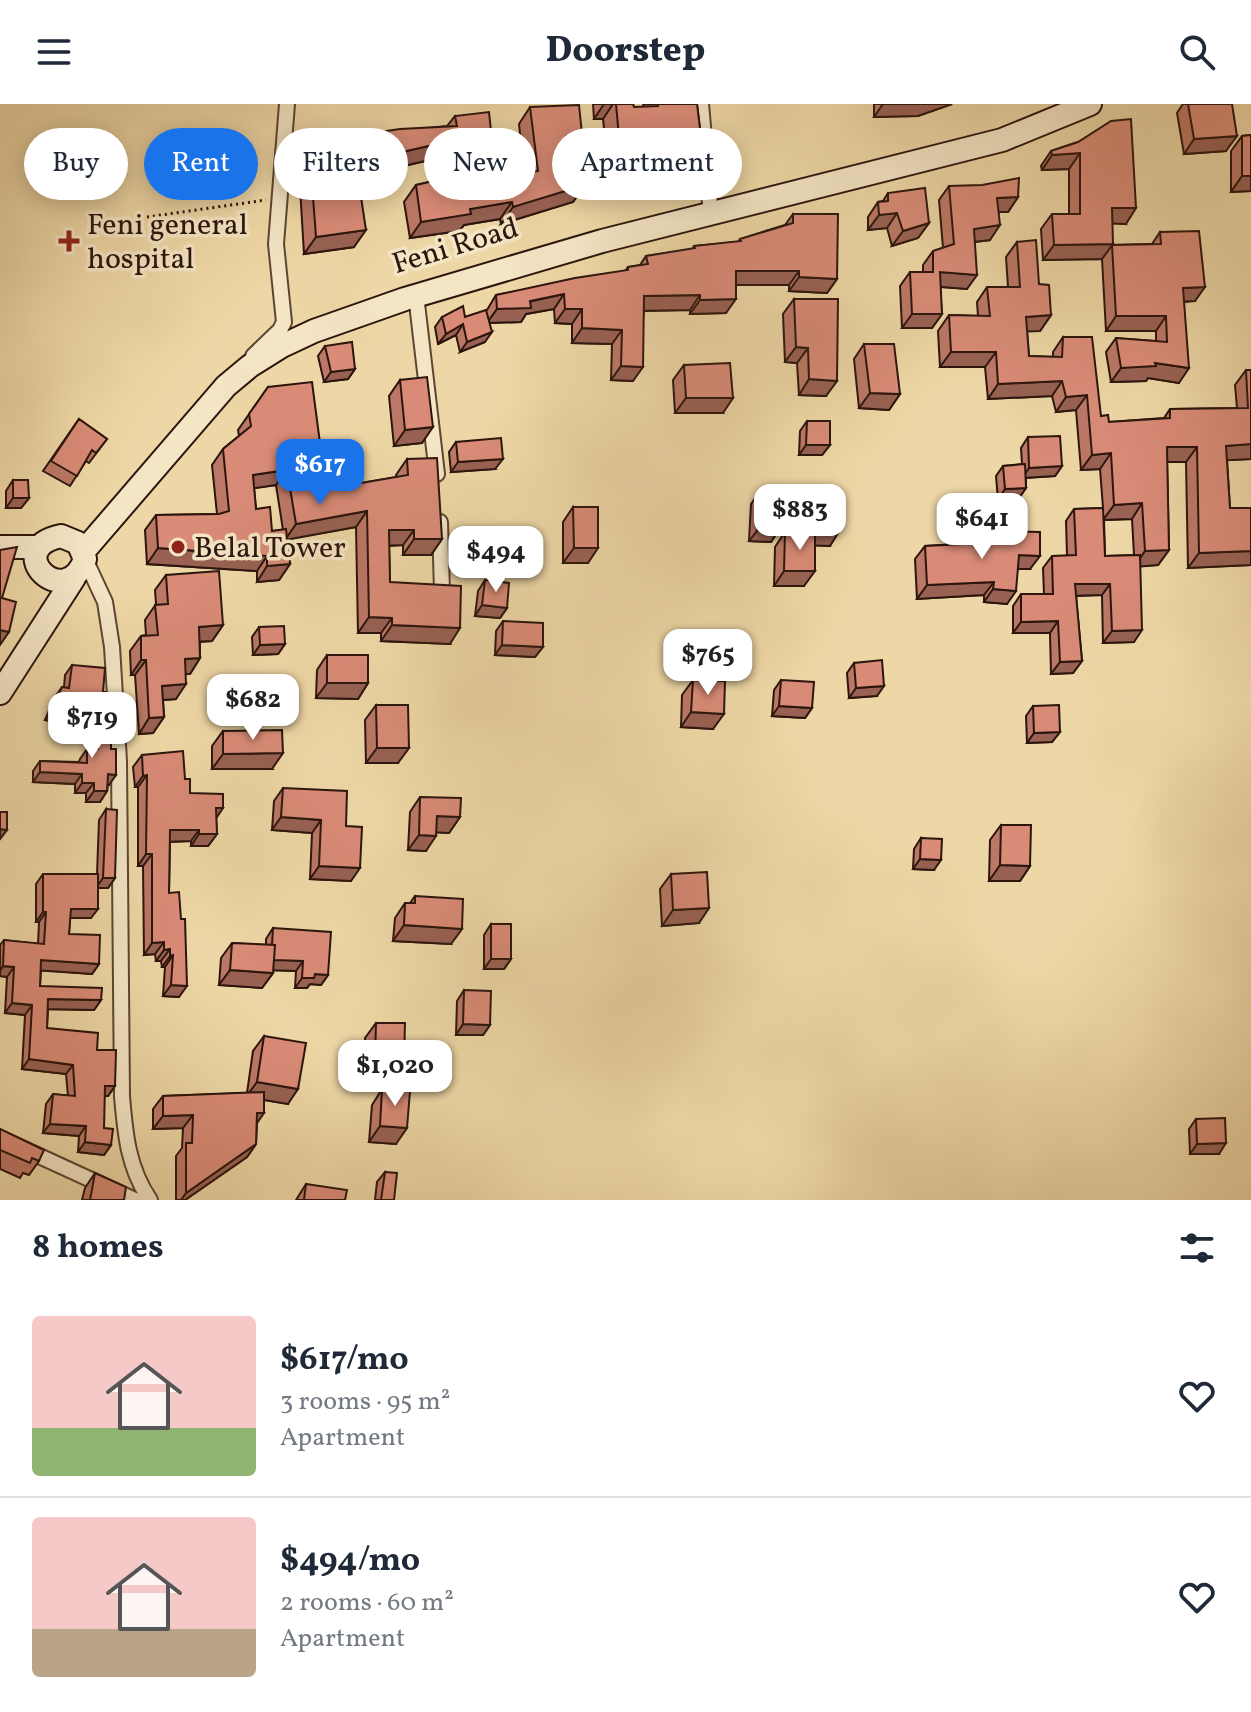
<!DOCTYPE html>
<html lang="en">
<head>
<meta charset="utf-8">
<style>
  body { margin:0; font-family:Vollkorn,serif; background:#f2f2f3; color:#1f2937; height:100vh; display:flex; flex-direction:column; font-size:30px; white-space:nowrap }
  * { box-sizing:border-box; margin:0 }
  p { font-size:26px; color:#747a83 }
  .icon { flex:none; width:44px; height:44px; fill:none; stroke:currentColor; stroke-width:2; stroke-linecap:round; stroke-linejoin:round }
  .map { position:relative; height:1096px; overflow:hidden }
  .drawer { display:flex; flex-direction:column; background:#fff; flex:1 }
  .drawer>* { flex:none }
  .banner { position:absolute; left:24px; top:24px; width:800px; height:72px; display:flex; gap:16px }
  .price { position:absolute; translate:-50% -68px; padding:0 18px; border-radius:16px; background:#fff; color:#222; font-size:26px; line-height:52px; filter:drop-shadow(0 2px 4px #0008) }
  .price::after { content:''; position:absolute; left:50%; top:48px; width:24px; height:18px; margin-left:-12px; background:inherit; clip-path:polygon(0 0,100% 0,50% 100%) }
  .price.selected { background:#1a73e8; color:#fff }
  ul { padding:0; list-style:none }
  li { display:flex; align-items:center; gap:24px; height:200px; padding:0 32px }
  li+li { border-top:2px solid #e0e1e3 }
  li span { display:grid; place-items:center; flex:none; width:224px; height:160px; border-radius:8px; color:#555 }
  li>.icon { margin-inline-start:auto }
  span .icon { width:96px; height:96px; fill:#fffc; stroke-width:1 }
  li b { font-size:34px }
  h2 { display:flex; justify-content:space-between; align-items:center; height:96px; padding:0 32px; font-size:34px }
  .tag { padding:0 28px; border-radius:36px; background:#fff; box-shadow:0 4px 20px #0003; font-size:28px; line-height:72px }
  .tag.selected { background:#1a73e8; color:#fff }
  header { display:flex; justify-content:space-between; align-items:center; height:104px; padding:0 32px; background:#fff; font-size:36px; font-weight:800 }
  .map>svg:first-child { display:block }
  .lines { fill:none; stroke-linecap:round; stroke-linejoin:round }
  .minor-casing { stroke:#5c4633; stroke-width:18 }
  .secondary-casing { stroke:#2c150d; stroke-width:26 }
  .path { stroke:#2c150d; stroke-width:3; stroke-dasharray:2 4; stroke-linecap:butt }
  .minor { stroke:#f4e5c5; stroke-width:14 }
  .secondary { stroke:#f4e5c5; stroke-width:22 }
  .wall { fill:#bb7866; stroke:#2c150d; stroke-width:2; fill-rule:evenodd }
  .shaded-wall { fill:#986153; stroke:#2c150d; stroke-width:2 }
  .building { fill:#d98b77; stroke:#2c150d; stroke-width:2 }
  .poi-dot { fill:#8f2418; stroke:#f4e5c5; stroke-width:3 }
  .labels { text-anchor:middle; stroke-width:7; stroke-linejoin:round; paint-order:stroke }
  .poi-label { font-size:30px; fill:#2c150d; stroke:#f4e5c5; text-anchor:start }
  .street-label { font-size:30px; fill:#2c150d; stroke:#f4e5c5 }
</style>
</head>
<body>
<header><svg class="icon" aria-label="menu" viewBox="0 0 24 24"><path d="M4 6h16M4 12h16M4 18h16"/></svg>Doorstep<svg class="icon" aria-label="search" viewBox="0 0 24 24"><circle cx="10" cy="10" r="6"/><path d="M15 15l6 6"/></svg></header>
<div class="map">
<svg width="1251" height="1096" viewBox="0 0 1251 1096">
  <rect width="100%" height="100%" fill="#eed7a6"/>
  <filter id="stains"><feTurbulence type="fractalNoise" baseFrequency=".0025" numOctaves="4"/><feColorMatrix values="0 0 0 0 .2 0 0 0 0 .09 0 0 0 0 .02 0 0 0 .5 -.17"/></filter>
  <radialGradient id="worn" r=".72"><stop offset=".6" stop-color="#630" stop-opacity="0"/><stop offset="1" stop-color="#630" stop-opacity=".3"/></radialGradient>
  <g class="lines">
    <g class="minor-casing">
      <path id="minor" d="M701 0 710 100
        M416 191 437 370
        M253 252 280 226 284 218 276 140 287 0
        M440 418 442 488
        M85 455 105 498 112 543 119 657 122 992C125 1029 128 1064 150 1096
        M0 1034 135 1096"/>
    </g>
    <g class="secondary-casing">
      <path id="secondary" d="M61 432 78 439 85 455C65 510 0 445 61 432Z
        M0 443H36
        M83 448 226 282 250 262 282 242 314 227 405 195 602 137 1002 36 1090 0
        M0 589 74 474"/>
    </g>
    <path class="path" d="M147 113 266 96"/>
    <use href="#minor" class="minor"/>
    <use href="#secondary" class="secondary"/>
  </g>
  <path class="wall" d="M593 0H633L634 3H644L643 0H697L703 49 690 66 630 76 626 59 611 61 601 83 580 88 573 98 501 120 500 115 464 121 459 127 410 134 404 98 416 81 429 78 437 66 449 63 447 52 395 64 391 70 358 75 354 143 304 150 300 83 311 66 327 64 326 50 338 34 447 22 455 12 496 74 524 69 519 20 530 3 571 47 574 57 607 53 603 15H594Z
    M874 0H952L918 12 874 13Z
    M1183 0H1232L1226 47 1184 50 1177 9Z
    M1251 31V87L1231 88V47L1242 32Z
    M1078 38 1126 120 1112 119V141L1152 140 1160 128 1195 197 1184 198 1179 279 1148 274 1146 277 1111 278 1106 248 1116 234 1156 237V227H1106L1102 155 1043 156 1041 125 1052 110H1069V65L1042 66 1041 62 1051 47Z
    M949 82 1018 93 1008 108H999L990 136 975 138 967 185 940 183 942 210 932 224H902L900 182 910 168H923V161L933 147 943 144 939 96Z
    M888 89 929 119 918 134 892 142 887 124 868 126V113L878 98 883 97Z
    M793 110 837 175 827 189 789 187V181H736L726 209 690 210V206L644 207 633 277 611 276 612 240 572 239V220L555 219 554 205 526 210 521 218 490 219 485 238 460 248 456 231 438 240 435 223 442 213H465L487 206 496 191 625 167 628 163 640 161 646 152 693 145 694 142 738 138 740 135 785 121Z
    M1017 138 1039 180 1051 211 1040 227H1027L1029 252 1053 253V248L1063 233 1101 312 1109 318 1164 314 1170 305 1237 304 1235 281 1246 266H1251V355L1227 356 1230 404H1251V461L1188 464 1186 358H1167L1169 446 1158 461 1140 462 1134 538 1103 539 1102 491 1076 492 1082 557 1073 569 1051 570 1050 529H1013V502L1021 490H1044L1043 464 1052 452H1067L1066 417 1074 405 1103 404 1100 365 1081 366 1076 306 1056 308 1052 292 988 295 985 263H940L938 227 949 211 978 212 977 198 987 183H1008L1006 153ZM1132 415 1134 451 1105 452 1104 416Z
    M794 195 826 292 799 291 797 259 785 258 783 210Z
    M864 240 900 290 889 306 859 304 854 255Z
    M325 242 355 265 348 275 324 278 318 252Z
    M684 261 723 309H675L673 276Z
    M400 276 422 339 394 342 389 292Z
    M268 283 326 385 397 373 396 371 407 355 442 435 431 451H403V441L389 442 390 478 450 540 381 537V529H358L356 423 287 435 290 460 279 476 257 478V467L147 460 145 426 156 411 217 410 212 361 223 345 239 332 238 326ZM276 381 283 426 272 427 256 405 254 384Z
    M79 315 107 335 89 359 86 357 70 382 43 367Z
    M807 317 830 341 822 351H799L800 327Z
    M1028 333 1062 362 1055 372 1026 374V384L1019 394 998 396 996 372 1003 362 1022 360 1021 344Z
    M456 338 495 365 451 368 449 348Z
    M13 376 29 394 21 404H6V387Z
    M811 387 830 442 815 441 804 482H774L775 443 785 428H799L800 402Z
    M758 390 778 427 771 438 749 437 751 400Z
    M573 403 588 459H563V418Z
    M1001 427 1030 465H1018L1007 500 984 498V491L917 495 915 455 925 442 993 438Z
    M166 471 223 521 212 537 200 538V554L190 570H186L176 595 163 596 164 613 153 629 139 630 135 571H131L130 547 141 532 146 531 145 516 156 500 155 486Z
    M485 476 507 504 500 514 475 512 478 487Z
    M503 517 543 543 535 553 495 551 496 527Z
    M259 523 285 540 278 550 253 551 252 533Z
    M327 551 368 579 358 595 316 594 317 566Z
    M854 559 877 592 849 594 847 569Z
    M72 561 100 609 98 611 109 681H108L107 687 100 698H86V689H75V680L33 678V667L40 657 79 658 80 655 87 645H91L90 622 92 619 67 614 63 619 45 616 55 593 62 583H64L65 571Z
    M693 576 713 625 681 623 682 591Z
    M781 576 812 604 805 614 772 612 774 586Z
    M376 601 398 659H366L365 616Z
    M1033 602 1060 628 1052 638 1027 639 1026 612Z
    M223 627 272 665H212V642Z
    M142 651 185 675 190 689 216 714 217 730 208 742H191V737L170 738 169 789 179 893 163 892 165 863H162L161 857H156L155 850 144 851 143 762H138V683H135L133 663Z
    M283 684 346 722 351 777 310 775 312 729 272 726 274 697Z
    M420 693 460 713 449 729 436 728 426 747 408 746 410 708Z
    M106 705 115 774 108 784H98L91 814H70L69 830 99 860 92 870 41 866 40 882 101 896 94 906 48 905 47 924 97 946 115 982 108 992H104V1024L111 1041 104 1051 78 1048 79 1032 43 1029 46 1000 53 990 68 992 66 970 22 965 25 911 5 909 7 873 0 872V841L4 836 38 840 39 818H36V780L43 770H97L99 716Z
    M1001 721 1030 762 1020 777H989L990 736Z
    M921 734 934 766 913 765 914 745Z
    M671 770 699 819 662 822 660 785Z
    M415 792 451 840 393 837 395 814 405 799H410Z
    M491 820 511 855 504 865H484V831Z
    M273 824 328 871 321 881 310 880 307 884H295L296 867 273 866V869L262 884 219 881 221 854 232 839 266 841V835Z
    M464 886 490 921 483 931H456L457 897Z
    M376 919 404 957 393 972H365V934Z
    M264 932 288 1000 264 996 257 1019 256 1040 247 1053 185 1096H176V1052L182 1044 183 1024 153 1025V1005L163 992 247 989 253 947Z
    M382 985 396 1040 369 1038 372 1001Z
    M1196 1015 1219 1050H1190L1189 1025Z
    M0 1025 39 1057 29 1071 23 1069 20 1074 0 1065Z
    M385 1068 394 1096H375L377 1078Z
    M95 1069 124 1096H82L85 1084Z
    M306 1080 345 1096H296Z"/>
  <path class="shaded-wall" d="M604 0H613L603 15H594Z
    M883 0H952L918 12 874 13Z
    M582 30 571 47 567 32Z
    M1237 32 1226 47 1184 50 1194 35Z
    M459 35 447 52 395 64 391 70 344 77 356 60 402 48Z
    M639 41 626 59 607 61 620 44Z
    M703 49 690 66 630 76 642 58Z
    M1080 49 1069 65 1042 66 1052 51Z
    M612 67 601 83 580 88 573 98 501 120 513 103 584 73Z
    M1242 72H1251V87L1231 88Z
    M1018 93 1008 108H987L997 94Z
    M512 98 500 115 464 121 459 127 410 134 421 118 470 105Z
    M1112 104H1136L1126 120 1101 119Z
    M897 109 887 124 868 126 879 111Z
    M929 119 918 134 892 142 903 127Z
    M1000 121 990 136 965 139 974 125Z
    M366 126 354 143 304 150 316 133Z
    M1113 140 1102 155 1043 156 1054 141Z
    M736 167H799L789 181H726Z
    M940 168 977 171 967 185 930 182Z
    M799 173 837 175 827 189 789 187Z
    M1205 183 1195 197 1173 198 1183 184Z
    M564 190 554 205 526 210 521 218 487 219 497 205Z
    M700 191 690 206 634 207 644 192Z
    M736 195 726 209 690 210 700 196Z
    M565 205H582L572 220 555 219Z
    M912 210H942L932 224H902Z
    M1051 211 1040 227 1015 228 1026 213Z
    M1116 212H1166L1156 227H1106Z
    M463 220 456 231 438 240 446 230Z
    M582 224 622 226 612 240 572 239Z
    M492 228 485 238 460 248 467 238Z
    M796 243 808 244 797 259 785 258Z
    M951 248H996L985 263H940Z
    M1155 259 1189 264 1179 279 1148 274 1146 277 1111 278 1121 264Z
    M621 262 643 263 633 277 611 276Z
    M355 265 348 275 324 278 331 268Z
    M809 275 837 277 826 292 799 291Z
    M1062 277 1052 292 988 295 998 280Z
    M870 289 900 290 889 306 859 304Z
    M1087 291 1076 306 1056 308 1066 293Z
    M686 294H733L723 309H675Z
    M433 323 422 339 394 342 405 326Z
    M1251 340V355L1215 357 1226 342Z
    M806 341H830L822 351H799Z
    M1167 343H1197L1186 358H1156Z
    M1111 349 1100 365 1081 366 1092 351Z
    M503 355 495 365 451 368 458 358Z
    M1062 362 1055 372 1022 374 1029 364Z
    M287 366 276 381 242 386 253 371Z
    M1026 384 1019 394 998 396 1005 385Z
    M13 394H29L21 404H6Z
    M1142 399 1132 415 1103 416 1114 401Z
    M367 407 356 423 285 436 296 420Z
    M389 426H414L403 441 378 442Z
    M810 426H840L830 442 799 441Z
    M757 427H778L771 438 749 437Z
    M414 435H442L431 451H403Z
    M158 444 267 452 257 467 147 460Z
    M574 444H598L588 459H563Z
    M1169 446 1158 461 1134 463 1145 447Z
    M1251 447V461L1188 464 1199 449Z
    M1019 451 1040 452 1030 465H1009Z
    M290 460 279 476 257 478 267 462Z
    M784 467H815L804 482H774Z
    M994 478 984 491 917 495 927 481Z
    M1075 480H1110L1102 491 1067 492Z
    M993 485 1016 487 1007 500 984 498Z
    M482 501 507 504 500 514 475 512Z
    M369 513 392 514 381 529H358Z
    M1058 517 1050 529H1013L1021 518Z
    M223 521 212 537 189 538 199 523Z
    M392 521 460 524 450 540 381 537Z
    M0 526 9 528 0 541Z
    M1142 526 1134 538 1103 539 1112 527Z
    M285 540 278 550 253 551 260 541Z
    M502 541 543 543 535 553 495 551Z
    M200 554 190 570H174L185 555Z
    M141 556H146L135 571H131Z
    M1082 557 1073 569 1051 570 1060 558Z
    M327 579H368L358 595 316 594Z
    M186 580 176 595 152 597 162 582Z
    M884 582 877 592 849 594 856 584Z
    M779 602 812 604 805 614 772 612Z
    M71 603 100 609 92 619 67 614 63 619 45 616 52 606Z
    M691 608 724 610 713 625 681 623Z
    M164 613 153 629 139 630 149 614Z
    M1060 628 1052 638 1027 639 1034 629Z
    M377 644H409L398 659H366Z
    M283 649 272 665H212L223 650Z
    M40 668 82 670 75 680 33 678Z
    M108 670 116 671 109 681H101Z
    M147 671 138 683H135L143 672Z
    M82 679H94L86 689H75Z
    M94 687H107L100 698H86Z
    M216 704H223L215 716Z
    M437 712 460 713 449 729 427 728Z
    M281 713 321 716 312 729 272 726Z
    M0 725 7 726 0 735Z
    M170 726H199L191 737 162 738Z
    M199 730H217L208 742H191Z
    M419 731 436 732 426 747 408 746Z
    M146 750H152L143 762H138Z
    M920 755 941 756 934 766 913 765Z
    M1000 761 1030 762 1020 777H989Z
    M319 762 360 764 351 777 310 775Z
    M103 774H115L108 784H96Z
    M709 804 699 819 662 822 673 806Z
    M71 805H98L91 814H64Z
    M43 808H46L39 818H36Z
    M404 821 462 825 451 840 393 837Z
    M164 838 155 850 144 851 152 839Z
    M170 845 161 857H156L164 846Z
    M173 851 165 863H162L170 852Z
    M272 855 303 857 296 867 265 866Z
    M491 855H511L504 865H484Z
    M41 856 99 860 92 870 34 866Z
    M3 862 14 863 7 873 0 872V867Z
    M230 866 273 869 262 884 219 881Z
    M315 870 328 871 321 881 310 880 307 884H295L302 874Z
    M171 881 187 882 179 893 163 892Z
    M48 895 101 896 94 906 41 905Z
    M12 899 32 901 25 911 5 909Z
    M463 920 490 921 483 931H456Z
    M29 955 73 961 66 970 22 965Z
    M375 957H404L393 972H365Z
    M257 978 298 985 288 1000 246 993Z
    M105 982H115L108 992H98Z
    M257 1009H264L255 1022Z
    M193 1011 183 1024 153 1025 163 1012Z
    M50 1020 86 1022 79 1032 43 1029Z
    M380 1022 407 1024 396 1040 369 1038Z
    M85 1038 111 1041 104 1051 78 1048Z
    M1226 1039 1219 1050H1190L1197 1040Z
    M256 1040 247 1053 185 1096H181L186 1089Z"/>
  <path class="building" d="M616 0H633L634 3 658 2V0H697L703 49 642 58 639 41 620 44Z
    M1188 0H1232L1237 32 1194 35Z
    M579 1 582 30 567 32 574 57 610 53 612 67 584 73 585 81 513 103 512 98 470 105 471 110 421 118 416 81 438 76 437 66 463 59 459 35 402 48V53L356 60 366 126 316 133 311 66 340 63 338 34 400 25 457 22 455 12 489 8 496 74 538 67 530 3Z
    M1131 15 1136 104H1112L1113 140 1054 141 1052 110H1080V49L1052 51 1051 47 1078 38 1111 17Z
    M1251 31V72H1242V32Z
    M1019 74 1018 93 997 94 1000 121 974 125 977 171 940 168 942 210H912L910 168H933V147L954 140 949 82 982 81Z
    M925 84 929 119 903 127 897 109 879 111 878 98 888 97V89Z
    M793 110H838L837 175 799 173V167H736V195L700 196V191L644 192 643 263 621 262 622 226 582 224V205H565L564 190 530 197 531 204 497 205 496 191 575 174 628 166V163L648 160 646 152 695 144 694 142 741 137 740 135 793 119Z
    M1199 127 1205 183 1183 184 1189 264 1155 259 1156 262 1121 264 1116 234 1167 238 1166 212H1116L1112 141 1161 140 1160 128Z
    M1036 136 1039 180 1049 181 1051 211 1026 213 1029 252 1062 253 1063 233H1092L1101 312 1108 311 1109 318 1170 314V305L1248 304 1246 266H1251V340L1226 342 1230 404H1251V447L1199 449 1197 343H1167L1169 446 1145 447 1142 399 1114 401 1111 349 1092 351 1087 291 1066 293 1062 277 998 280 996 248H951L949 211 990 212 987 183H1020L1017 138Z
    M794 195H838L837 277 809 275 808 244 796 243Z
    M463 202 465 213 486 206 492 228 467 238 463 220 446 230 442 213Z
    M352 238 355 265 331 268 325 242Z
    M864 240H894L900 290 870 289Z
    M730 259 733 294H686L684 261Z
    M427 273 433 323 405 326 400 276Z
    M312 278 326 385 408 371 407 355 437 354 442 435H414V426H389L390 478 461 482 460 524 392 521V514L369 513 367 407 296 420 287 366 253 371 256 405 270 403 272 427 286 425 290 460 267 462V452L158 444 156 411 219 410 229 407 223 345 251 322 249 310 268 283Z
    M79 315 107 335 96 349 92 346 77 372 51 357Z
    M807 317H830V341H806Z
    M1060 332 1062 362 1029 364 1028 333Z
    M501 334 503 355 458 358 456 338Z
    M1025 360 1026 384 1005 385 1003 362Z
    M13 376H28L29 394H13Z
    M811 387 842 388 840 426H810Z
    M758 390 780 391 778 427H757Z
    M573 403H598V444H574Z
    M1103 404 1105 452 1140 451 1142 526 1112 527 1110 480H1075L1082 557 1060 558 1058 517 1021 518V490H1053L1052 452 1076 451 1074 405Z
    M1001 427 1040 428V452L1019 451 1016 487 993 485 994 478 927 481 925 442 1001 438Z
    M785 428H815V467H784Z
    M17 443 2 494 16 498 9 528 0 526V446Z
    M219 467 223 521 199 523 200 554 185 555 186 580 162 582 164 613 149 614 146 556H141V532L158 531 155 501 168 500 166 471Z
    M485 476 509 479 507 504 482 501Z
    M503 517 543 519V543L502 541Z
    M284 522 285 540 260 541 259 523Z
    M327 551H368V579H327Z
    M882 556 884 582 856 584 854 559Z
    M72 561 105 564 103 588H105L100 609 71 603 70 609 52 606 62 583 69 584Z
    M693 576 725 577 724 610 691 608Z
    M781 576 814 578 812 604 779 602Z
    M376 601H408L409 644H377Z
    M1059 601 1060 628 1034 629 1033 602Z
    M111 611V645H116V671L108 670 107 687H94V679H82V670L40 668V657L87 659V645H98L97 612Z
    M282 626 283 649 223 650V627Z
    M183 647 185 675H190V689L223 690V704H216L217 730H199V726H170L169 789 179 788 181 815H185L187 882 171 881 173 851 170 852V845L164 846V838L152 839V750H146L147 671 143 672 142 651Z
    M283 684 347 687 346 722 362 723 360 764 319 762 321 716 281 713Z
    M420 693 461 694 460 713 437 712 436 732 419 731Z
    M106 705 117 706 115 774H103Z
    M0 708H7V726L0 725Z
    M1001 721H1031L1030 762 1000 761Z
    M921 734 942 735 941 756 920 755Z
    M707 768 709 804 673 806 671 770Z
    M43 770H98V805H71L69 830 100 831 99 860 41 856 40 882 102 884 101 896 48 895 47 924 98 929 97 946H116L115 982H105L104 1024 113 1025 111 1041 85 1038 86 1022 50 1020 53 990 75 992 73 961 29 955 32 901 12 899 14 863 3 862 4 836 44 840 46 808H43Z
    M415 792 463 795 462 825 404 821 405 799H415Z
    M491 820H511V855H491Z
    M273 824 331 828 328 871 315 870 314 874H302L303 857 274 856 275 841H272Z
    M232 839 275 841 273 869 230 866Z
    M464 886 491 887 490 921 463 920Z
    M376 919H405L404 957H375Z
    M264 932 306 939 298 985 257 978Z
    M382 985 410 987 407 1024 380 1022Z
    M264 988V1009H257L256 1040 186 1089V1039H192L193 1011 163 1012V992Z
    M1225 1014 1226 1039 1197 1040 1196 1015Z
    M0 1025 44 1046 39 1057 32 1054 30 1059 0 1046Z
    M385 1068 397 1069 394 1096H381Z
    M95 1069 126 1083 124 1096H90Z
    M306 1080 347 1086 345 1096H304Z"/>
  <g class="poi-dot">
    <path d="M65 125h8v8h8v8h-8v8h-8v-8h-8v-8h8z"/>
    <circle cx="178" cy="443" r="8"/>
  </g>
  <g class="labels">
    <g class="poi-label">
      <text x="87" y="130">Feni general<tspan x="87" dy="34">hospital</tspan></text>
      <text x="194" y="453">Belal Tower</text>
    </g>
    <g class="street-label">
      <text transform="translate(455 141) rotate(-17)" y="10">Feni Road</text>
    </g>
  </g>
  <rect width="100%" height="100%" filter="url(#stains)"/>
  <rect width="100%" height="100%" fill="url(#worn)"/>
</svg>
<b class="price selected" style="left:320px;top:403px">$617</b>
<b class="price" style="left:800px;top:448px">$883</b>
<b class="price" style="left:982px;top:457px">$641</b>
<b class="price" style="left:496px;top:490px">$494</b>
<b class="price" style="left:708px;top:593px">$765</b>
<b class="price" style="left:253px;top:638px">$682</b>
<b class="price" style="left:92px;top:656px">$719</b>
<b class="price" style="left:395px;top:1004px">$1,020</b>
<div class="banner">
<a class="tag">Buy</a>
<a class="tag selected">Rent</a>
<a class="tag">Filters</a>
<a class="tag">New</a>
<a class="tag">Apartment</a>
</div>
</div>
<section class="drawer">
<h2>8 homes<svg class="icon" aria-label="filters" viewBox="0 0 24 24"><path d="M4 7h16M4 17h16"/><circle cx="9" cy="7" r="2"/><circle cx="15" cy="17" r="2"/></svg></h2>
<ul>
<li><span style="background:linear-gradient(#f6c9c9 70%,#8fb573 0)"><svg class="icon" aria-label="home" viewBox="0 0 24 24"><path d="M3 11l9-7 9 7M6 9v11h12V9"/></svg></span><div><b>$617/mo</b><p>3 rooms · 95 m²</p><p>Apartment</p></div><svg class="icon" aria-label="heart" viewBox="0 0 24 24"><path d="M12 20l-8-8c-3-5 5-10 8-4 3-6 11-1 8 4z"/></svg></li>
<li><span style="background:linear-gradient(#f6c9c9 70%,#b9a48a 0)"><svg class="icon" aria-label="home" viewBox="0 0 24 24"><path d="M3 11l9-7 9 7M6 9v11h12V9"/></svg></span><div><b>$494/mo</b><p>2 rooms · 60 m²</p><p>Apartment</p></div><svg class="icon" aria-label="heart" viewBox="0 0 24 24"><path d="M12 20l-8-8c-3-5 5-10 8-4 3-6 11-1 8 4z"/></svg></li>
</ul>
</section>
</body>
</html>
